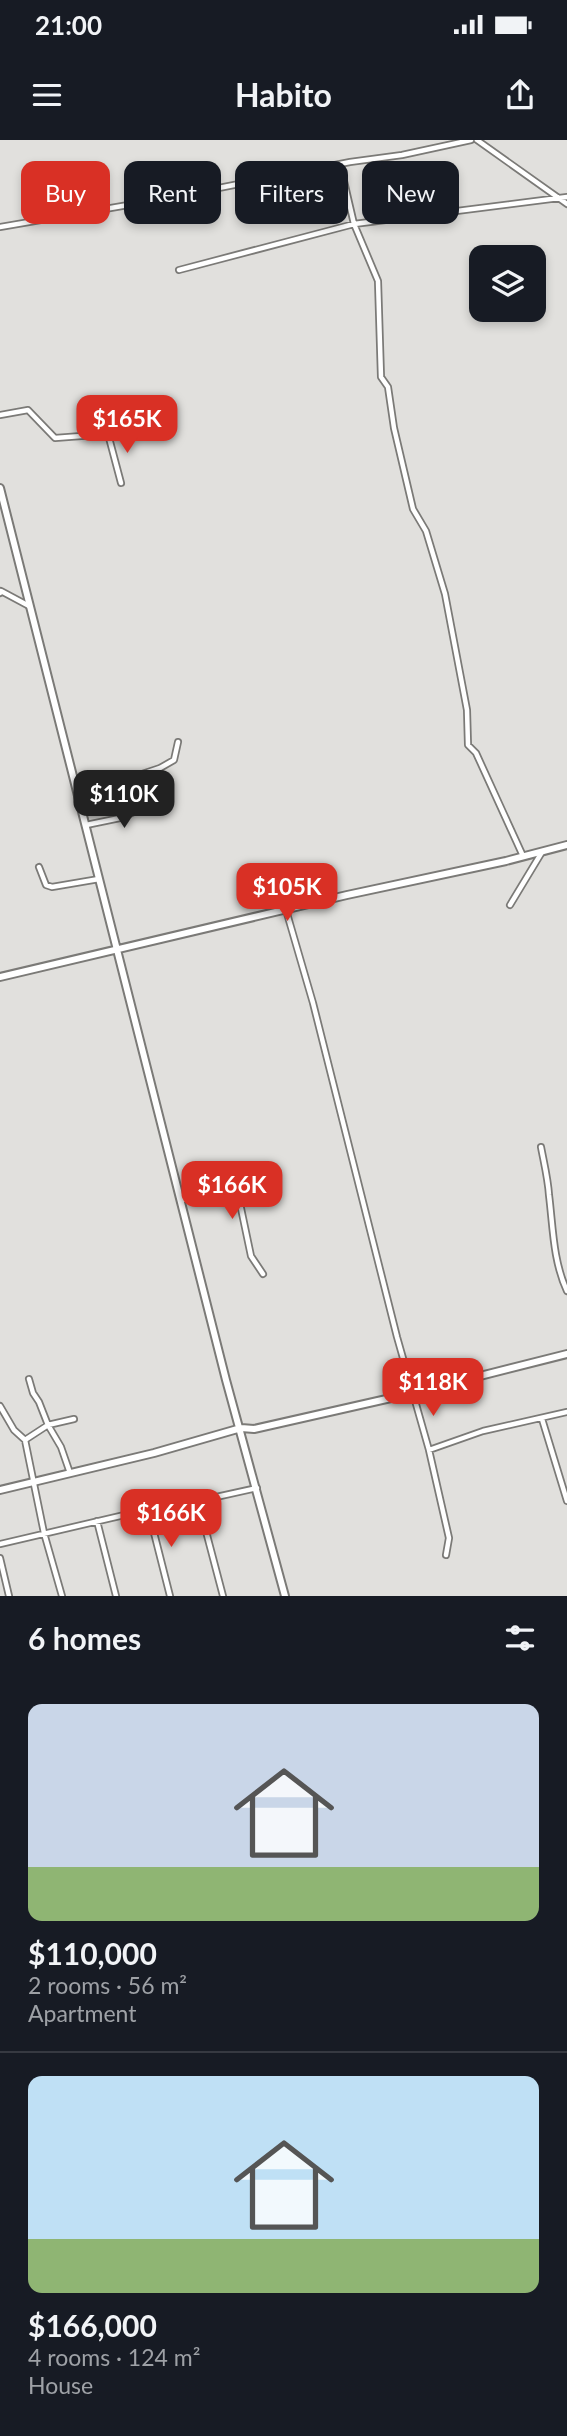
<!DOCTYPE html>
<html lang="en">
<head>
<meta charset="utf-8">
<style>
  body { margin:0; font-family:Lato,sans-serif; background:#242831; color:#f1f3f6; height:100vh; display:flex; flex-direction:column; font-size:26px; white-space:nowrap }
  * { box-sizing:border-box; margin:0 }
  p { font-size:23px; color:#9ea1a6 }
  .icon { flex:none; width:38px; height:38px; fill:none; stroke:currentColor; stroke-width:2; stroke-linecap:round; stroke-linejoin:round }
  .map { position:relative; height:1456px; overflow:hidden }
  .side { display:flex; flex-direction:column; background:#171b24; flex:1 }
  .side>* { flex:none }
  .hud { position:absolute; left:21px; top:21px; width:525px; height:63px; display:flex; gap:14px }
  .tools { position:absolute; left:469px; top:105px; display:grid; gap:14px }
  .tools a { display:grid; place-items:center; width:77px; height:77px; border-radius:14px; background:#171b24; box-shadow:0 4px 10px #0003; font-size:35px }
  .price { position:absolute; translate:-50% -60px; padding:0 16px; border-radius:14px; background:#d93025; color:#fff; font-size:23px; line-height:46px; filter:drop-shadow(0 2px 4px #0008) }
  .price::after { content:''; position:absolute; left:50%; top:42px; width:21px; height:16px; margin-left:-10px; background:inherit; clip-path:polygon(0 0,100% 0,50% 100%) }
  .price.on { background:#222; color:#fff }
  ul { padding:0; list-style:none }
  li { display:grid; align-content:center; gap:14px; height:371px; padding:0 28px }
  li+li { border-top:2px solid #363941 }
  li span { display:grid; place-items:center; height:217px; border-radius:14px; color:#555 }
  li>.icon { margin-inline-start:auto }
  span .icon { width:126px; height:126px; fill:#fffc; stroke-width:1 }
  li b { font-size:30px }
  h2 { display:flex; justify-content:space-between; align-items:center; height:84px; padding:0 28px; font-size:30px }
  .tag { padding:0 24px; border-radius:14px; background:#171b24; box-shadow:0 4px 10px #0003; font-size:24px; line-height:63px }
  .tag.on { background:#d93025; color:#fff }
  .status { display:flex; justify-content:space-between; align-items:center; height:49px; padding:0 35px; background:#171b24; direction:ltr }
  .status svg { height:19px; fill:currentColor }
  header { display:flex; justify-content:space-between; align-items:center; height:91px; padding:0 28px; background:#171b24; font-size:32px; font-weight:700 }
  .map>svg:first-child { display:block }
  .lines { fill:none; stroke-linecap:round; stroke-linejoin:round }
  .minor-casing { stroke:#7b7a77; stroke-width:8 }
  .tertiary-casing { stroke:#7b7a77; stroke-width:10 }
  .minor { stroke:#fff; stroke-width:4.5 }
  .tertiary { stroke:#fff; stroke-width:6 }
</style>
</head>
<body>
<div class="status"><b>21:00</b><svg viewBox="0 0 49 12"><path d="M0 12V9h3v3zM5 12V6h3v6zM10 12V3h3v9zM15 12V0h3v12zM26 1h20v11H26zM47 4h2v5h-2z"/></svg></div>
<header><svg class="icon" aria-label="menu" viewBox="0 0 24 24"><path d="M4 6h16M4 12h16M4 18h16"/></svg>Habito<svg class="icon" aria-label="share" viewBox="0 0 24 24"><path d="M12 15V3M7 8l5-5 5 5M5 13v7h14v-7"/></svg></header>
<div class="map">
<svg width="567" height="1456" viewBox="0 0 567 1456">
  <rect width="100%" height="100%" fill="#e1e0dd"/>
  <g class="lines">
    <g class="minor-casing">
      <path id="minor" d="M477 0 567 64
        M340 24 354 84 378 141 381 237 388 247 394 288 413 369 426 391 445 454 467 570 468 605 476 613 523 716
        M0 87 163 59 350 22 402 15 471 0
        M179 130 354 84 567 57
        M0 275 28 270 55 298 108 294 121 343
        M0 453 1 451 29 466
        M86 685 120 678 136 671C142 658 137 648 139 635L160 628 174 620 178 602
        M39 727 46 745 52 747 99 739
        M510 765 542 712
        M286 770 313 863 397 1197 429 1310 449 1398 446 1415
        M541 1007C544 1023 548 1039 549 1055 553 1087 553 1121 567 1151
        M181 1061 203 1052 229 1046 238 1054 251 1116 263 1134
        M29 1239 33 1253 39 1262 48 1285 61 1307 70 1333
        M0 1266 14 1290 25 1300 48 1285 74 1279
        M542 1279 567 1361
        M25 1300 44 1393 62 1456
        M429 1310 483 1291 567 1272
        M198 1361 223 1456
        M148 1369 170 1456
        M97 1381 116 1456
        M0 1404 193 1359 198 1361 257 1348
        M0 1418 9 1456"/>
    </g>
    <g class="tertiary-casing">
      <path id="tertiary" d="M0 348 226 1240 285 1456
        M0 837 347 755 506 721 567 705
        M0 1350 154 1313 241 1288 254 1289 413 1253 567 1214"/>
    </g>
    <use href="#minor" class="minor"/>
    <use href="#tertiary" class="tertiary"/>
  </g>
</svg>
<div class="tools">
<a><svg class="icon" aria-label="layers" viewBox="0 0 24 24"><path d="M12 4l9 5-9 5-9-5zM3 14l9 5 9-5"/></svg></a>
</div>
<b class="price" style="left:127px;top:315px">$165K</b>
<b class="price on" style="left:124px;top:690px">$110K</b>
<b class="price" style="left:287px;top:783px">$105K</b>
<b class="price" style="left:232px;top:1081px">$166K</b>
<b class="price" style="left:433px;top:1278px">$118K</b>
<b class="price" style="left:171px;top:1409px">$166K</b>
<div class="hud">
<a class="tag on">Buy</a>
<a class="tag">Rent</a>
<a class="tag">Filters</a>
<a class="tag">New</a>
</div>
</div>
<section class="side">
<h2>6 homes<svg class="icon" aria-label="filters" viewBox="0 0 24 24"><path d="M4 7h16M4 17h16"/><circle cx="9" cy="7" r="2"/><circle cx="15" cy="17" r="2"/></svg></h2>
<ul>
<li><span style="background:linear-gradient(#c9d6e8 75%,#8fb573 0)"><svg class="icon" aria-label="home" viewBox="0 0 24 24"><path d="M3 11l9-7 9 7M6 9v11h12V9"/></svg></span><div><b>$110,000</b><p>2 rooms · 56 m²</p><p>Apartment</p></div></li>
<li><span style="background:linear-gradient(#bfe0f5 75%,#8fb573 0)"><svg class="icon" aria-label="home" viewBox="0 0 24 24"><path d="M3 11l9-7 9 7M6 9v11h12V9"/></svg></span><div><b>$166,000</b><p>4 rooms · 124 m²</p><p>House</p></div></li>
</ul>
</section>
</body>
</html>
